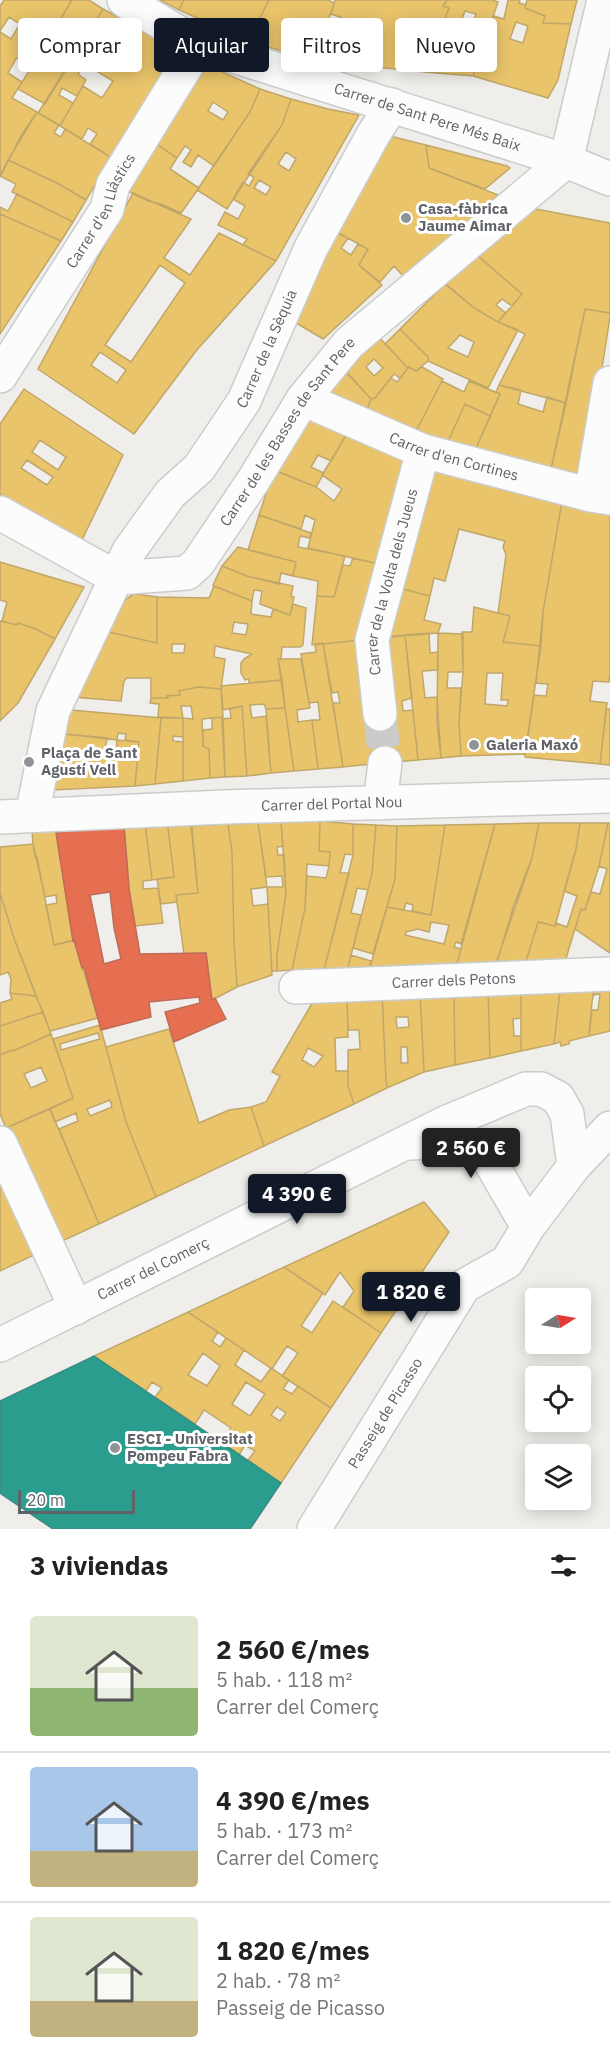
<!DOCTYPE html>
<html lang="es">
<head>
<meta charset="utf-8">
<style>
  body { margin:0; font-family:"IBM Plex Sans",sans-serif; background:#f6f6f6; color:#222; height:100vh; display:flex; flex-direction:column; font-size:22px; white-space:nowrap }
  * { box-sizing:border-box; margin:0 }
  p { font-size:20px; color:#767676 }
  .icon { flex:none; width:33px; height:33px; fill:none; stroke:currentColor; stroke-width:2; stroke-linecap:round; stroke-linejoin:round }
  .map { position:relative; height:1529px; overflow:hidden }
  .panel { display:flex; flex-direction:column; background:#fff; flex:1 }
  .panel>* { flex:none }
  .guide { position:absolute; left:18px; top:18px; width:574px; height:54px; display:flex; gap:12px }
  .needle { width:39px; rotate:79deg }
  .tools { position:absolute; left:525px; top:1288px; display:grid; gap:12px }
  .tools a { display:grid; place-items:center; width:66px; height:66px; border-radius:6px; background:#fff; box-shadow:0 3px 15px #0003; font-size:30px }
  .scale { position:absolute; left:18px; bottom:15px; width:117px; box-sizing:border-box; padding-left:6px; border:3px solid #5f6368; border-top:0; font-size:16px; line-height:21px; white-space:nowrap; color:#5f6368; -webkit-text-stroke:4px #fff; paint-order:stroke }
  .price { position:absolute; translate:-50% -51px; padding:0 14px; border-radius:6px; background:#111827; color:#fff; font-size:20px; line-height:39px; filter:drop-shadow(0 2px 3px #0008) }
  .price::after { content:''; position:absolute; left:50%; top:36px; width:18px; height:14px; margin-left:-9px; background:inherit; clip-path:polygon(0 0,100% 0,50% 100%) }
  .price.on { background:#222; color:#fff }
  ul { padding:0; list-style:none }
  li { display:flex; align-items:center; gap:18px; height:150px; padding:0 30px }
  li+li { border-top:2px solid #e0e0e0 }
  li span { display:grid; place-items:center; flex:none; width:168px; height:120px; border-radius:6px; color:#555 }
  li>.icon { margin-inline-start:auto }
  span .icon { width:72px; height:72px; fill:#fffc; stroke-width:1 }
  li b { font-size:26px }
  h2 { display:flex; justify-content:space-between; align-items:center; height:72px; padding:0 30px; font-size:26px }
  .pill { padding:0 21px; border-radius:6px; background:#fff; box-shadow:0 3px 15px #0003; font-size:21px; line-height:54px }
  .pill.on { background:#111827; color:#fff }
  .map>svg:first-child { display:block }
  .homes { fill:#e9c46a; stroke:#c0a769; stroke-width:1.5; fill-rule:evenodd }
  .shops { fill:#e76f51; stroke:#be6b58; stroke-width:1.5; fill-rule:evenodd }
  .schools { fill:#2a9d8f; stroke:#3a8c83; stroke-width:1.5 }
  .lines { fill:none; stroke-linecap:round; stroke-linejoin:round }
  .minor-tunnel { stroke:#cbcbca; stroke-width:33; stroke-dasharray:33 16; stroke-linecap:butt }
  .minor-casing { stroke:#cbcccc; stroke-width:36 }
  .minor { stroke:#fdfcfc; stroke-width:33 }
  .poi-dot { fill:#919496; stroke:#fff; stroke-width:2 }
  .labels { text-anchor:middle; stroke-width:6; stroke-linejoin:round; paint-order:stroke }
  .street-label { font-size:15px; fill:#5f6368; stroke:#fff }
  .poi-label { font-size:15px; font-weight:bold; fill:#5f6368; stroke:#fff; text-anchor:start }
</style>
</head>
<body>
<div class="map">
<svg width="610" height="1529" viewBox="0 0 610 1529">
  <rect width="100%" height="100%" fill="#efeeea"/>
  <path class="homes" d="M4 0H72L37 57 28 52 16 59 8 73 22 82 12 98 37 112 21 136 0 177V32L11 39 20 24 9 17 0 31V6Z
    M72 0H89L103 9 45 104 18 89 42 49 55 58 65 41 52 33Z
    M160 0H184L179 10Z
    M184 0H269L248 41 179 10Z
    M269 0H328L334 3 316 61 248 41Z
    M335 0H447L443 6 449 8 425 72 316 61 325 30 337 33 342 18 331 14Z
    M447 0H492L498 2 473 76 425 72 449 8 443 6ZM465 11 476 14 471 30 459 27Z
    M508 0H520L519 3 526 5 525 8 545 16 543 23 571 24 558 80 548 98 473 76 493 16 504 19ZM516 22 528 26 523 43 510 39Z
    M527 0H577L571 24 543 23 545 16 525 8Z
    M103 9 127 22 94 67 85 62 78 74 86 80 77 96 62 88 59 95 73 103 60 126 38 113Z
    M127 22 180 53 112 158 90 144 97 134 88 128 82 139 60 126 83 86 102 98 113 81 93 69Z
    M198 61 260 89 250 112 214 166 198 155 191 167 183 162 191 150 185 146 177 158 145 136ZM213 102 228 112 223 120 208 111Z
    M260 89 291 99 282 125 227 209 197 190 250 112Z
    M291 99 328 109 359 115 276 261 243 245 247 239 218 225 225 212 238 219 245 206 233 199 243 182 249 186 254 177 248 174 282 125ZM286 152 296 159 289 171 278 164ZM259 180 271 187 266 195 254 188Z
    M37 112 59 125 54 133 61 137 65 129 112 158 86 200 59 184 8 160Z
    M145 136 177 158 170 169 199 188 181 213 161 204 148 201 116 185Z
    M390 136 426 145 429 168 498 195 405 278 394 266 380 282 359 265 368 249 333 230Z
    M426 145 507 166 510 168 485 189 429 168Z
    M8 160 59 184 86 200 73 222 12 192 16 184 0 176Z
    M133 193 191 219 164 258 190 275 219 233 276 261 196 351 134 434 38 369ZM160 265 185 283 131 362 105 345ZM100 352 126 370 117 383 91 365Z
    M17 194 73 222 61 241 0 214V207L8 211Z
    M525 207 610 223V313L585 309 566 403 499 385 525 334 498 322 522 294 471 250Z
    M0 214 61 241 0 334Z
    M337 233 348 238 341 248 351 255 358 244 368 249 359 265 382 285 323 339 286 317Z
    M471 250 522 294 512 306 502 299 496 305 506 313 498 322 474 308 439 278Z
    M445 284 474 308 498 322 518 330 488 388 428 361V357L400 329ZM460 335 474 342 468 357 448 348Z
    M585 309 610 313V317L590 444 581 484 551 469Z
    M400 329 428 357V361L416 371 409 367 408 368 385 344Z
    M375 333 408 368 400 378 394 374 375 398 371 399 341 367ZM374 359 383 368 374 376 366 367Z
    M340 365 371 399 365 415 321 392Z
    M409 367 416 371 422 367 443 379 414 435 365 415 371 399 375 398 391 378 397 382Z
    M442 381 464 392 469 381 500 394 490 416 465 404 445 448 414 435Z
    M499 385 521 390 518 404 543 412 547 397 566 403 551 469 472 458 500 394 496 392Z
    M24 389 123 455 82 540 64 537 0 494V424ZM40 440 66 457 58 470 32 452ZM27 460 53 477 47 485 21 468Z
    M465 404 490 416 472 458 445 448Z
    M305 412 348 432 331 461 318 455 311 467 324 473 316 487 274 470Z
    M348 432 406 456 379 564 308 548 315 520 305 515 301 529 259 515 274 470 316 487 334 501 342 489 322 475Z
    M423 464 562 501 543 612 541 646 503 642 510 616 498 613 506 555 503 547 505 541 459 529 445 581 434 578 430 596 391 586Z
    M562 501 610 509V672L609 682 593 681 590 701 607 703 600 764 525 757 534 695 546 696 548 684 536 683 543 612Z
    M259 515 311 533 310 538 300 536 298 547 345 556 334 597 317 596 318 581 293 576 296 562 248 550Z
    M238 547 296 562 293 576 281 573 279 584 247 576 222 566Z
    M353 558 379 564 361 640 312 645 317 596 334 597 343 565 350 566Z
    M0 562 84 587 55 639 36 629 18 623 17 625 2 621 7 602 0 600Z
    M222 566 247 576 293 586 291 596 294 597 290 615 260 604 262 591 254 590 252 601 214 586 213 585Z
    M214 586 252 601 251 614 271 617 273 609 290 615 293 604 306 608 303 645 300 647H282L281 659H278L282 680 249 683V679L245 680 241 673V663L244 659 252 654 215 646 214 657 225 659 221 689 198 687 179 691 180 695 167 696 168 698H151V678H127L124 681 121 701 73 697 104 631 157 643V597L209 598ZM234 622 248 624 246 635 232 633ZM172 644H185L184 653H172Z
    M391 586 430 596 424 620 441 624 438 633 378 638Z
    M134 594 157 597V643L104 631 126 599Z
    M474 607 510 616 503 642 541 646 525 754 461 756 459 723 463 672 462 632H472ZM487 673H503L501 700H508L507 706 485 704Z
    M0 621 17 625 18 623 36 629 55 639 18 703 0 721Z
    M429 633 430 653 438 652V670L422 671 425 698 437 697 441 758 418 760 405 635Z
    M438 633 463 634V672H448L447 688H461L459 723 461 756 441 758 437 724Z
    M405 635 412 698 402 701 403 711 413 710 418 760 381 763 375 714 378 638Z
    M361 640 375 714 381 763 343 767 333 703H340L338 692 332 693 323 644Z
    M323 643 343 767 318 769 312 720H320L318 702 309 703 301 654 316 652 315 644Z
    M278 659H301L310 708 297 710 298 722 312 720 318 769 294 771Z
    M282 680 285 708 266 709 264 704 250 705 252 718 266 716 271 773 247 776 242 706 223 710 221 686Z
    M198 687 221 689 223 717 202 719 203 746 209 749 210 778 183 781V718L158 717 159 704 150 703 151 698H168L167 696 180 695 179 691ZM181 706H191L193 719 183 718Z
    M242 706 247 776 225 777 222 719 231 718 230 709Z
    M285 708 294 771 271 773 266 709Z
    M606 709H610V765L600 764Z
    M71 710 161 718 155 784 135 786 139 742 125 740 126 734 118 733 117 740 65 734Z
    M223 717 225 777 210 778 209 749 203 746V730L212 729V718Z
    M161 718H183V737L173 736V741L183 742V781L155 784Z
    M65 734 107 738 105 751 116 753 117 740 139 742 135 786 52 790Z
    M191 817 198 893 176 895 177 902 161 904 157 879 174 877 167 820Z
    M167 820 174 877 152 880 145 823Z
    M320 821 319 851 330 852 329 866 307 864 305 908 292 970 277 971V955L286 893 281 822Z
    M320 821 353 824V855L345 854 340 873H349L323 974 292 970 305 908 307 876 326 878 329 866 330 852 319 851Z
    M281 822 283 846 277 847 278 855H284L286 893 277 955V971H272L267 887H283L282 876 266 877 258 823Z
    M145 823 152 880 143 881V889L158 888 163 923 135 926 129 889 124 825Z
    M258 823 267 887 251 889 253 906 268 904 272 975 237 987 234 943 232 852 228 824Z
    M539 823 532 858 514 905 494 972 454 974 495 824Z
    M539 823H580L576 849 555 926 538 922 524 968 494 969 532 858Z
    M580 823H608L599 866 585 910 581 909 564 965 524 968 538 922 555 926 556 923 567 927 577 896 564 891 576 849Z
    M608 823H610V953L575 929 581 909 585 910 591 892 600 894 607 869 599 866Z
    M228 824 232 852 234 943 237 987 212 1000 206 953 184 954 176 895 198 893 191 826Z
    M353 824 376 825 372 874 368 890 357 888 351 913 361 915 346 976 323 974 353 855Z
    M495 824 461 944 456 942 454 947 461 949 454 974 367 978 387 907 431 915 445 825ZM431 922 449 925 444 944 405 935 406 932 418 929 429 932Z
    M376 825 397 826 395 879 373 954 353 948 372 874Z
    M445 825 431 915 412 911 413 905 406 903 404 910 387 907 395 879 397 826Z
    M56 830 73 941 54 945 46 905 57 903 56 895 45 897 33 844 32 831Z
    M33 844 35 857H37L54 945 74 940 98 1018 50 1031 15 941 0 893V847Z
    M0 893 15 941 36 996 10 993 11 979 8 972 0 975Z
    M351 955 371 961 367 978 346 976Z
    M596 980 592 1002 589 1036 569 1041V1044L561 1046 560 1042 554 1044 561 983Z
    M596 980 610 986V1031L589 1036 592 1010H598L600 994 593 995Z
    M561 983 554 1044 521 1051V986Z
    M521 986V1018L513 1019 514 1036H521V1051L490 1058 488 988Z
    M488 988 490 1058 455 1065 454 990Z
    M454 990 455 1065 424 1072 420 991Z
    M420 991 424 1072 387 1088 386 1081 382 992ZM396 1017H408L409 1027 397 1028ZM401 1047H407L408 1063H401Z
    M347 992 348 1037 335 1038 336 1071H348V1086L354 1104 264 1146 251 1107 266 1102 280 1076 272 1072 318 993ZM308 1048 323 1056 314 1067 302 1060Z
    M347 992H382L386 1081 387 1088 354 1104 348 1086V1050L360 1049 359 1030H348Z
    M10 993 36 996 43 1012 0 1026V1003L12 999Z
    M43 1012 51 1034 13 1051 12 1050 0 1055V1026Z
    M100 1025 126 1122 156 1197 99 1224 59 1129 78 1121 76 1113 55 1122 50 1109 73 1098 53 1039ZM98 1033 100 1039 61 1050 60 1044ZM110 1100 112 1107 90 1116 87 1109Z
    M169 1029 199 1123 229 1110 251 1107 264 1146 156 1197 126 1122 106 1047Z
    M51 1034 73 1098 6 1128 0 1114V1055L12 1050 13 1051ZM41 1067 47 1081 31 1088 24 1074Z
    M50 1109 99 1224 58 1243 6 1128Z
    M0 1178 34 1255 0 1271Z
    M424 1202 449 1232 381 1333 343 1307 354 1291 340 1272 325 1295 284 1267Z
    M284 1267 323 1293 301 1326 312 1333 333 1301 381 1333 331 1408 282 1376 298 1353 287 1346 272 1369 188 1312Z
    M188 1312 218 1332 212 1341 220 1347 226 1338 244 1350 235 1365 261 1382 271 1368 289 1380 283 1389 292 1394 298 1386 331 1408 281 1483 248 1460 255 1451 245 1445 239 1455 221 1442 231 1428 204 1410 195 1424 155 1397 162 1388 152 1382 146 1391 94 1356ZM203 1353 220 1366 207 1386 188 1375ZM246 1382 265 1394 250 1416 232 1404ZM277 1407 286 1413 280 1421 271 1415Z"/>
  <path class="shops" d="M124 825 129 889 140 954 206 953 212 1000 215 998 226 1019 174 1042 165 1012 200 1003 199 997 149 1002 151 1017 101 1030 84 967 82 968 74 940 73 941 56 833ZM110 892 114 928 121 959 104 964 90 895Z"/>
  <path class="schools" d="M94 1356 281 1483 250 1529H53L0 1493V1401Z"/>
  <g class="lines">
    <path class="minor-tunnel" d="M380 714 385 763"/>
    <g class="minor-casing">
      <g id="minor">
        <path id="s1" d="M124 0 199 45 566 161 610 179"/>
        <path d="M566 161 604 0"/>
        <path id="s2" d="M0 376 107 209 113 185 199 45"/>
        <path id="s3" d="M303 399 423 451 591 495 610 498"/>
        <path d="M591 495 610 383"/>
        <path id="s4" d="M0 513 117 578 187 573 198 563 253 481 303 399 349 343 566 161"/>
        <path id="s5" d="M380 714 372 640 423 451"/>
        <path d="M380 803 385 763"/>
        <path id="s6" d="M32 815 53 711 129 551 170 494 199 468 244 401 311 248 373 135 392 105"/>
        <path id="s7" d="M0 817 225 807 610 796"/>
        <path id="s8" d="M296 987 610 974"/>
        <path d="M0 1143 76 1308"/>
        <path d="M408 1143 436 1142 473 1148 488 1158 528 1227"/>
        <path id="s9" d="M0 1345 445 1123 526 1089H541L558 1098 567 1114 574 1166"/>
        <path id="s10" d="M314 1529 464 1286 507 1262 528 1227 574 1166 610 1128"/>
      </g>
    </g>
    <use href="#minor" class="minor"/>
  </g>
  <g class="poi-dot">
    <circle cx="406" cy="218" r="6"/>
    <circle cx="474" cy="745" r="6"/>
    <circle cx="29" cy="762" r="6"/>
    <circle cx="115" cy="1448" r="6"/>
  </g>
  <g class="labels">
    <g class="street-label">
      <text dy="5" stroke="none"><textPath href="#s1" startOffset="327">Carrer de Sant Pere Més Baix</textPath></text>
      <text dy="5" stroke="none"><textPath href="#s2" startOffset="194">Carrer d'en Llàstics</textPath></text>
      <text dy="5" stroke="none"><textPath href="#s6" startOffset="530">Carrer de la Sèquia</textPath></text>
      <text dy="5" stroke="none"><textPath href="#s4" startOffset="378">Carrer de les Basses de Sant Pere</textPath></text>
      <text dy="5" stroke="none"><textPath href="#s3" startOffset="162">Carrer d'en Cortines</textPath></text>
      <text dy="5" stroke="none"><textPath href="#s5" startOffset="135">Carrer de la Volta dels Jueus</textPath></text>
      <text dy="5" stroke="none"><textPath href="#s7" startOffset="332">Carrer del Portal Nou</textPath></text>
      <text dy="5" stroke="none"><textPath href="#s8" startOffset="158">Carrer dels Petons</textPath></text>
      <text dy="5" stroke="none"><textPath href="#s9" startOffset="171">Carrer del Comerç</textPath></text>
      <text dy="5" stroke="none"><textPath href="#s10" startOffset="136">Passeig de Picasso</textPath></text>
    </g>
    <g class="poi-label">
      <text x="418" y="214">Casa-fàbrica<tspan x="418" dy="17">Jaume Aimar</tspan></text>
      <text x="486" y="750">Galeria Maxó</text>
      <text x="41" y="758">Plaça de Sant<tspan x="41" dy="17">Agustí Vell</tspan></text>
      <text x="127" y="1444">ESCI - Universitat<tspan x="127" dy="17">Pompeu Fabra</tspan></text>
    </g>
  </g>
</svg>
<div class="tools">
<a><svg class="needle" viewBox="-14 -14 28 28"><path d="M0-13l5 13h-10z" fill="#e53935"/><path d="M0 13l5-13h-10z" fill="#767676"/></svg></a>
<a><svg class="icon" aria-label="locate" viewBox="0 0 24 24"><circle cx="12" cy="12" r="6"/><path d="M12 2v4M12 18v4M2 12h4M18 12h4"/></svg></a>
<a><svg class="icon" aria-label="layers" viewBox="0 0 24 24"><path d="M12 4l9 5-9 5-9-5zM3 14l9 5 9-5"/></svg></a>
</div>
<div class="scale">20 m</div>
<b class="price on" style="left:471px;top:1179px">2 560 €</b>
<b class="price" style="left:297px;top:1225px">4 390 €</b>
<b class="price" style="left:411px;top:1323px">1 820 €</b>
<div class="guide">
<a class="pill">Comprar</a>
<a class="pill on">Alquilar</a>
<a class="pill">Filtros</a>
<a class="pill">Nuevo</a>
</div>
</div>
<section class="panel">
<h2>3 viviendas<svg class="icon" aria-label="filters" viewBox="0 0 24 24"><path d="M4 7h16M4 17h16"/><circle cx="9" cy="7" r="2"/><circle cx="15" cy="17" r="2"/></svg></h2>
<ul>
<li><span style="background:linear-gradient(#dfe7d0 60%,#8fb573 0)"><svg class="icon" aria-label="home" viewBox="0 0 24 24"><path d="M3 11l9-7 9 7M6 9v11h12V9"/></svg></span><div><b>2 560 €/mes</b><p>5 hab. · 118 m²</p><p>Carrer del Comerç</p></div></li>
<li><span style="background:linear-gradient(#a9c7e8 70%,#c2b280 0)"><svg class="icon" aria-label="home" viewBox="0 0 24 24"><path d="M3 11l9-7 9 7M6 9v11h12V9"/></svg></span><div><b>4 390 €/mes</b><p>5 hab. · 173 m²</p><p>Carrer del Comerç</p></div></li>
<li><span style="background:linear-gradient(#dfe7d0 70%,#c2b280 0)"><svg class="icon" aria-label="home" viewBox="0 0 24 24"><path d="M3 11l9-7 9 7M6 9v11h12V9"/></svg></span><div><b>1 820 €/mes</b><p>2 hab. · 78 m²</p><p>Passeig de Picasso</p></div></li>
</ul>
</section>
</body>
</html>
